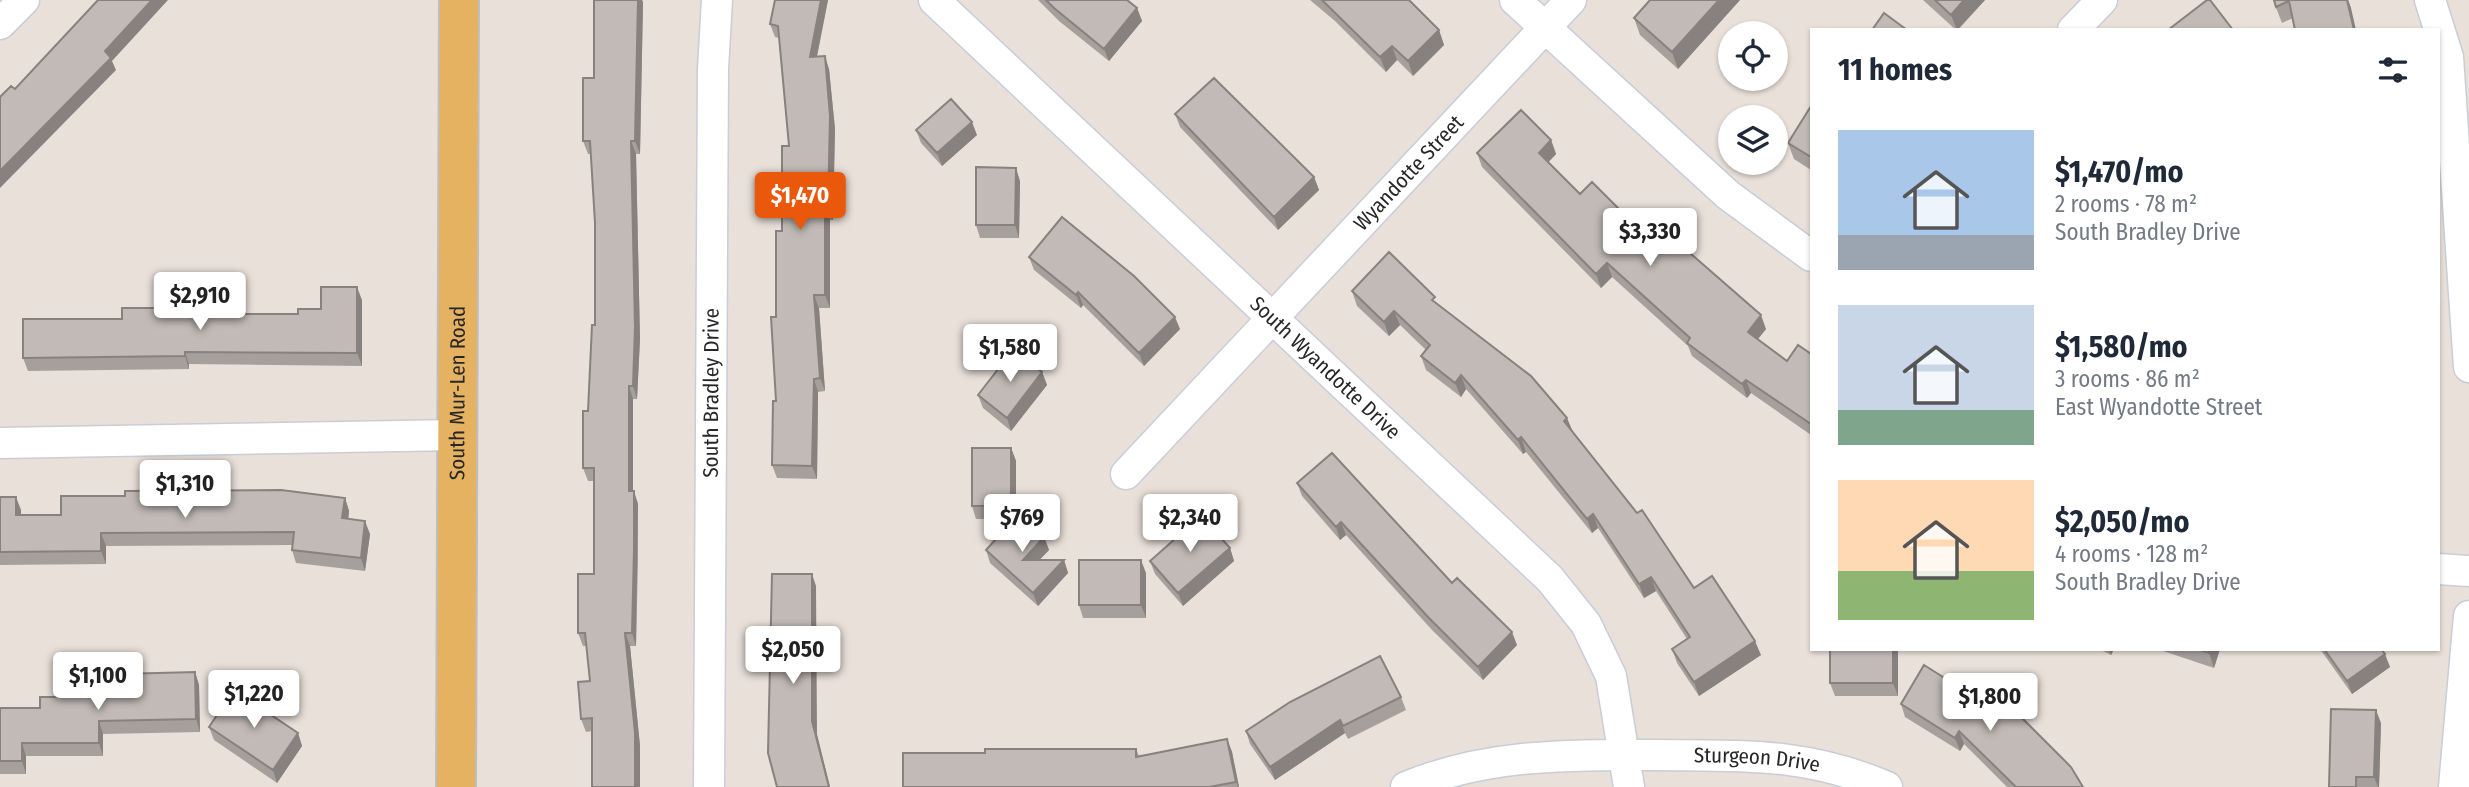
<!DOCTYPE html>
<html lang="en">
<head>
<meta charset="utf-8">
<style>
  body { margin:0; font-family:"Fira Sans Condensed",sans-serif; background:#f2f2f3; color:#1f2937; height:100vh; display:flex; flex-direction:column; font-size:26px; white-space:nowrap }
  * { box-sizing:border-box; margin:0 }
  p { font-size:23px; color:#747a83 }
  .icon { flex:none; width:38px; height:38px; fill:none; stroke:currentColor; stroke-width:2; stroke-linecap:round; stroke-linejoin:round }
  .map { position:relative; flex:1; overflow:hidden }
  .drawer { position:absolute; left:1810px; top:28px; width:630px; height:623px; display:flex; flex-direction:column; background:#fff; border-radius:0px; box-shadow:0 2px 5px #0004 }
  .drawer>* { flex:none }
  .buttons { position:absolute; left:1718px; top:21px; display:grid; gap:14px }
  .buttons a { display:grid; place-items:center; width:70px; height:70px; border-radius:50%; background:#fff; box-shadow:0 2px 5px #0004; font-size:35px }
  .price { position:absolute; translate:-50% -60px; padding:0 16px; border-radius:7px; background:#fff; color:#222; font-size:23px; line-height:46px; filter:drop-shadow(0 2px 4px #0008) }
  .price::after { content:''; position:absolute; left:50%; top:42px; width:21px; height:16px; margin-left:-10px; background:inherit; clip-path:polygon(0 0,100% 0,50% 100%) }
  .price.active { background:#ea580c; color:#fff }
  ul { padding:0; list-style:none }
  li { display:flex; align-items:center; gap:21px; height:175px; padding:0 28px }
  li span { display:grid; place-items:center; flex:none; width:196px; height:140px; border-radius:0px; color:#555 }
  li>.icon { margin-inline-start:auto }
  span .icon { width:84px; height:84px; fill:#fffc; stroke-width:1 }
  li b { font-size:30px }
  h2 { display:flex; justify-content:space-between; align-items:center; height:84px; padding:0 28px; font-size:30px }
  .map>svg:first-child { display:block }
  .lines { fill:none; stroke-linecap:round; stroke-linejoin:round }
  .minor-casing { stroke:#c8cdd8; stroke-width:33 }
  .major-casing { stroke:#bebebe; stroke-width:42 }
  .minor { stroke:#fff; stroke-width:30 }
  .major { stroke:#e5b262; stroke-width:38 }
  .wall { fill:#a6a09d }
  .shaded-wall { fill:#87827f }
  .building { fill:#c1bab6; stroke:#87827f; stroke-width:2 }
  .labels { text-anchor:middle; stroke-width:5; stroke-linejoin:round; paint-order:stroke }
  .street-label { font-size:21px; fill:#272727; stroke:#fff }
</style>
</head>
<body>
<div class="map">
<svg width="2469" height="787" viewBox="0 0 2469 787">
  <rect width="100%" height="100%" fill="#e9e0d9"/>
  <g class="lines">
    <g class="minor-casing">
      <g id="minor">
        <path id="s1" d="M934 0 1550 579 1586 624 1611 676 1629 787"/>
        <path d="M1515 0 1728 195 1811 256"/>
        <path d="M2430 0 2448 57 2469 367"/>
        <path d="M0 24 24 0"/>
        <path d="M2073 30 2102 0"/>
        <path d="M0 443 457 435"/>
        <path id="s2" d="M1126 474 1571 0"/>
        <path d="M2438 569 2469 571"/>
        <path id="s3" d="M709 787 713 69 717 0"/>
        <path id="s4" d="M1406 787C1488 753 1570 755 1658 755 1743 756 1806 752 1887 787"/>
        <path d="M2454 787 2469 616"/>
      </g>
    </g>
    <g class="major-casing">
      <g id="major">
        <path id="s5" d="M456 787 459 0"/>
      </g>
    </g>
    <use href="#minor" class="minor"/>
    <use href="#major" class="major"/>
  </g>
  <path class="wall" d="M594 0H642L643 2 640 154H636L640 339 637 399H633V491L638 504V563L636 646H630L640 746V787L592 731 586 732 581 719 590 681 586 646H583L578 633 594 574V481H588L583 468 595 325V223L591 154H588L583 141 594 78Z
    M775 0H828L817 57 829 69 835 129 833 220H830V308H819L825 391 818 392 817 479 777 478 772 465 776 401V317L789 146 779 38 775 37 770 24Z
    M1038 0H1127L1137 8 1142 21 1109 61 1059 21Z
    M1310 0H1409L1439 30 1444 45 1413 76 1397 60 1386 72 1335 21Z
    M1740 0 1678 69 1640 35 1634 18Z
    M1923 0H1985L1958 30H1956Z
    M2273 0H2348L2351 8 2293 18 2282 23Z
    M1811 106V170L1794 159 1788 143Z
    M1175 114 1314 177 1319 190 1278 230 1180 127Z
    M916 130 977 135 942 166 921 143Z
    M1551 140 1556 154 1548 162 1580 194 1656 246 1766 329 1758 339 1787 361 1811 354V435L1751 393 1747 398 1692 356 1688 346 1612 277 1601 288 1482 167 1477 153Z
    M1020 181 1019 238H980L976 225Z
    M1029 257 1180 329 1144 366 1083 305 1081 308 1034 270Z
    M1352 291 1438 305 1572 432 1694 588 1761 655 1699 696 1677 663 1672 649 1687 639 1656 591 1644 598 1598 528 1592 533 1526 452 1523 454 1466 389 1461 397 1426 370 1421 356 1426 350 1400 325 1389 336 1357 306Z
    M362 300V366L189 364V369L28 371 23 358 122 319 187 314H298Z
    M1042 372 1047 385 1011 431 983 408 978 395Z
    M1011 448 1016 461V517L1044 537 1049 550 1039 560H1064L1068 573 1038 606 990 563 986 550 1014 519H976L972 506Z
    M1297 483 1452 583 1517 645 1483 680 1432 630 1346 535 1340 540 1302 496Z
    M0 497 21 510V515H61L345 498 349 511 348 519 370 534 365 571 296 563 292 550V545L106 546V564L0 565Z
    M1230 548 1234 561 1183 606 1155 574 1150 561Z
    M1146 573V618H1083L1079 605Z
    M1898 649V696H1835L1830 683Z
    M2099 649H2114L2111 655Z
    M2157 649H2220L2214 668Z
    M2320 649H2381L2390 667 2352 694Z
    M195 672 199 685 200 732 103 734V756H26V774H0V708H40L120 697Z
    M1401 697 1406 710 1348 739 1345 733 1275 780 1250 744 1246 731Z
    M1901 704 2083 787H2007L1964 744 1960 751 1905 717Z
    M2381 723 2379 787H2329Z
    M209 727 298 733 302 746 277 783 214 740Z
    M1227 739 1232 752 1239 787H903L985 753 1136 749 1139 756Z"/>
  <path class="shaded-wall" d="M152 0H168L112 61 116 70 0 188V171L105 51Z
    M638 0H642L643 2 640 154 635 141Z
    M821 0H828L814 70 810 57Z
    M1719 0H1740L1678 69 1672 52Z
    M1964 0H1985L1957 30 1951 15Z
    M2347 0H2348L2351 8 2356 30H2354Z
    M1137 8 1142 21 1109 61 1104 49Z
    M1439 30 1444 45 1413 76 1408 61Z
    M1392 46 1397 60 1386 72 1380 57Z
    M825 56 829 69 835 129 833 220 828 207Z
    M972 122 977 135 942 166 937 153Z
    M1551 140 1556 154 1544 167 1539 153Z
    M631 141 636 154 640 339 637 399 633 386Z
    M1016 168 1020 181 1019 238 1015 225Z
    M1314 177 1319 190 1278 230 1274 217Z
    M825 207 830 220V308L825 295Z
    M1607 263 1612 277 1601 288 1596 274Z
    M357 287 362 300V366L357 353Z
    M1078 292 1083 305 1081 308 1076 295Z
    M814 295 819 308 825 391 820 378Z
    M1394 311 1400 325 1389 336 1384 322Z
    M1761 315 1766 329 1753 345 1748 332Z
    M1175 317 1180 329 1144 366 1139 353Z
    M185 352 189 364V369L185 356Z
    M1042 372 1047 385 1011 431 1007 418Z
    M1461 375 1466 389 1461 397 1455 383Z
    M814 379 818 392 817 479 812 466Z
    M1746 380 1751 393 1747 398 1742 384Z
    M629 386 633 399V504L629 491Z
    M1567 418 1573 432 1564 421Z
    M1521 437 1526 452 1523 454 1518 440Z
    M1011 448 1016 461V519L1011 506Z
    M634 491 638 504 636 646 632 633Z
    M16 497 21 510V528L16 515Z
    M345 498 349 511 347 531 342 518Z
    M1593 514 1598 528 1592 533 1587 519Z
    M365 521 370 534 365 571 361 558Z
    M1341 522 1346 535 1340 540 1336 527Z
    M101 533 106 546V564L101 551Z
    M1044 537 1049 550 1027 573 1023 560Z
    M1230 548 1234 561 1183 606 1178 593Z
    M1064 560 1068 573 1038 606 1033 593Z
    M1141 560 1146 573V618L1141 605Z
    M812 574 816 586 817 734 830 787H829L812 721Z
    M1651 577 1656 591 1644 598 1639 584Z
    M1512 632 1517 645 1483 680 1478 667Z
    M625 633 630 646 640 746V787H635Z
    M1755 641 1761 655 1699 696 1694 682Z
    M1893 649H1898V696L1893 683Z
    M2109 649H2114L2111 655Z
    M2210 649H2220L2214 668 2209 653Z
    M2385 654 2390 667 2352 694 2347 681Z
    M195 672 199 685 200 732 196 719Z
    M2376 710 2381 723 2379 787H2378L2374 777Z
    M1340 720 1345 733 1275 780 1270 767Z
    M99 721 103 734V756L99 743Z
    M1959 731 1964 744 1960 751 1955 738Z
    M298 733 302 746 277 783 273 770Z
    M1227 739 1232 752 1239 787H1238L1236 782Z
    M22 743 26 756V774L22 761Z"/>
  <path class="building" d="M98 0H152L105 51 111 58 0 171V97L11 86 15 89Z
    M594 0H638L635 141H631L635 327 633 386H629V491H634V550L632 633H625L635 733V787H592V718L581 719 578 682 590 681 585 633H578V574H594V468H583V411H588L592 325H595V223L590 141H583V78H594Z
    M775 0H821L810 57 825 56 830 116 828 207H825V295H814L820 378 814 379 812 466 772 465 773 401H776L771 317H776V231H782V146H789L778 26 770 24Z
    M1046 0H1127L1137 8 1104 49 1054 8Z
    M1322 0H1409L1439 30 1408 61 1392 46 1380 57Z
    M1650 0H1719L1672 52 1634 18Z
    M1935 0H1964L1951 15Z
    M2207 0H2210L2233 30H2168Z
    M2274 0H2347L2354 30H2295L2289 1 2276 7Z
    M1884 13 1907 30H1872Z
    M1214 78 1314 177 1274 217 1175 114Z
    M951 99 972 122 937 153 916 130Z
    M1811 106V157L1788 143Z
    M1521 110 1551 140 1539 153 1580 194 1592 182 1656 246 1667 233 1761 315 1748 332 1787 361 1798 345 1811 354V424L1746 380 1742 384 1687 343 1690 338 1607 263 1596 274 1477 153Z
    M976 167 1016 168 1015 225H976Z
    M1062 217 1134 276 1175 317 1139 353 1078 292 1076 295 1029 257Z
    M1389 252 1435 297 1432 300 1531 376 1567 418 1564 421 1637 513 1642 510 1694 588 1712 576 1755 641 1694 682 1672 649 1690 637 1651 577 1639 584 1593 514 1587 519 1521 437 1518 440 1461 375 1455 383 1421 356 1430 345 1394 311 1384 322 1352 291Z
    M321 287H357V353L185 352V356L23 358V319H122V308H185V314H298V309H321Z
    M1013 350 1042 372 1007 418 978 395Z
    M972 448H1011V506H972Z
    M1332 453 1452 583 1457 578 1512 632 1478 667 1428 617 1341 522 1336 527 1297 483Z
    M281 490 345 498 342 518 365 521 361 558 292 550 294 532 101 533V551L0 552V497H16V515H61V496H125V491Z
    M1019 514 1044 537 1023 560H1064L1033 593 986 550Z
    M1201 516 1230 548 1178 593 1150 561Z
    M1079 560H1141V605H1079Z
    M772 574H812V721L829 787H777L768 753Z
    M1830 649H1893V683H1830Z
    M2198 649H2210L2209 653Z
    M2324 649H2381L2385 654 2347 681Z
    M1380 656 1401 697 1343 726 1340 720 1270 767 1246 731 1290 702Z
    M1924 665 2005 716 2013 709 2071 767 2083 787H2016L1959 731 1955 738 1901 704Z
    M195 672 196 719 99 721V743H22V761H0V708H40V697H120V674Z
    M234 690 298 733 273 770 209 727Z
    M2331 709 2376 710 2374 777H2356V787H2329Z
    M1227 739 1236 782 1209 787H903V753H985V749H1136V757Z"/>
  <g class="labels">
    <g class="street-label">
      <text dy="7" stroke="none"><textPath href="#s2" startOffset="413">Wyandotte Street</textPath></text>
      <text dy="7" stroke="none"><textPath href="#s1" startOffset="537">South Wyandotte Drive</textPath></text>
      <text dy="7" stroke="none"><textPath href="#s5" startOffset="394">South Mur-Len Road</textPath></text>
      <text dy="7" stroke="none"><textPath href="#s3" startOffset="394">South Bradley Drive</textPath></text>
      <text dy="7" stroke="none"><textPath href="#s4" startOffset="355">Sturgeon Drive</textPath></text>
    </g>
  </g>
</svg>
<div class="buttons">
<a><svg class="icon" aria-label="locate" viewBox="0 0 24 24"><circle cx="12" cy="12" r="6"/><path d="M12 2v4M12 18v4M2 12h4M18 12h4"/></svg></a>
<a><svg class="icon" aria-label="layers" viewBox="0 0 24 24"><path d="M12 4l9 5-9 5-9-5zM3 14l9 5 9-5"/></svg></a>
</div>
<b class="price active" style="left:800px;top:232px">$1,470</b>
<b class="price" style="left:1650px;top:268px">$3,330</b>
<b class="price" style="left:200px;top:332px">$2,910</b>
<b class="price" style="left:1010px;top:384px">$1,580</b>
<b class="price" style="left:185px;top:520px">$1,310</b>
<b class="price" style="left:1022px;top:554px">$769</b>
<b class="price" style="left:1190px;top:554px">$2,340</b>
<b class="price" style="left:793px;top:686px">$2,050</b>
<b class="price" style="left:98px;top:712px">$1,100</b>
<b class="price" style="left:254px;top:730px">$1,220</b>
<b class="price" style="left:1990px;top:733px">$1,800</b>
<section class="drawer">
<h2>11 homes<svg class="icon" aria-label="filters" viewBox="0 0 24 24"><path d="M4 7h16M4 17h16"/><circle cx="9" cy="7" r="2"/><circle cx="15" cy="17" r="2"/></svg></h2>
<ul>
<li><span style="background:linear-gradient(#a9c7e8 75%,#9aa5b1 0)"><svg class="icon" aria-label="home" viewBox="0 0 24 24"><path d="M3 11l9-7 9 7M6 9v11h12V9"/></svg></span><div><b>$1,470/mo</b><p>2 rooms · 78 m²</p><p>South Bradley Drive</p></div></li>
<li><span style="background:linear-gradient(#c9d6e8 75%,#7fa58c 0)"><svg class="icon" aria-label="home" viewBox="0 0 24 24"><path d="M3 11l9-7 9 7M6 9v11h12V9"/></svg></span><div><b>$1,580/mo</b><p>3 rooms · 86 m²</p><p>East Wyandotte Street</p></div></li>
<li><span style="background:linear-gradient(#ffd9b3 65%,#8fb573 0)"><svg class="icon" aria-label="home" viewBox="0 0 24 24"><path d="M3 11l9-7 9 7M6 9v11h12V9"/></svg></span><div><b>$2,050/mo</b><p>4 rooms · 128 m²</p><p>South Bradley Drive</p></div></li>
</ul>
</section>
</div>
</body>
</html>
